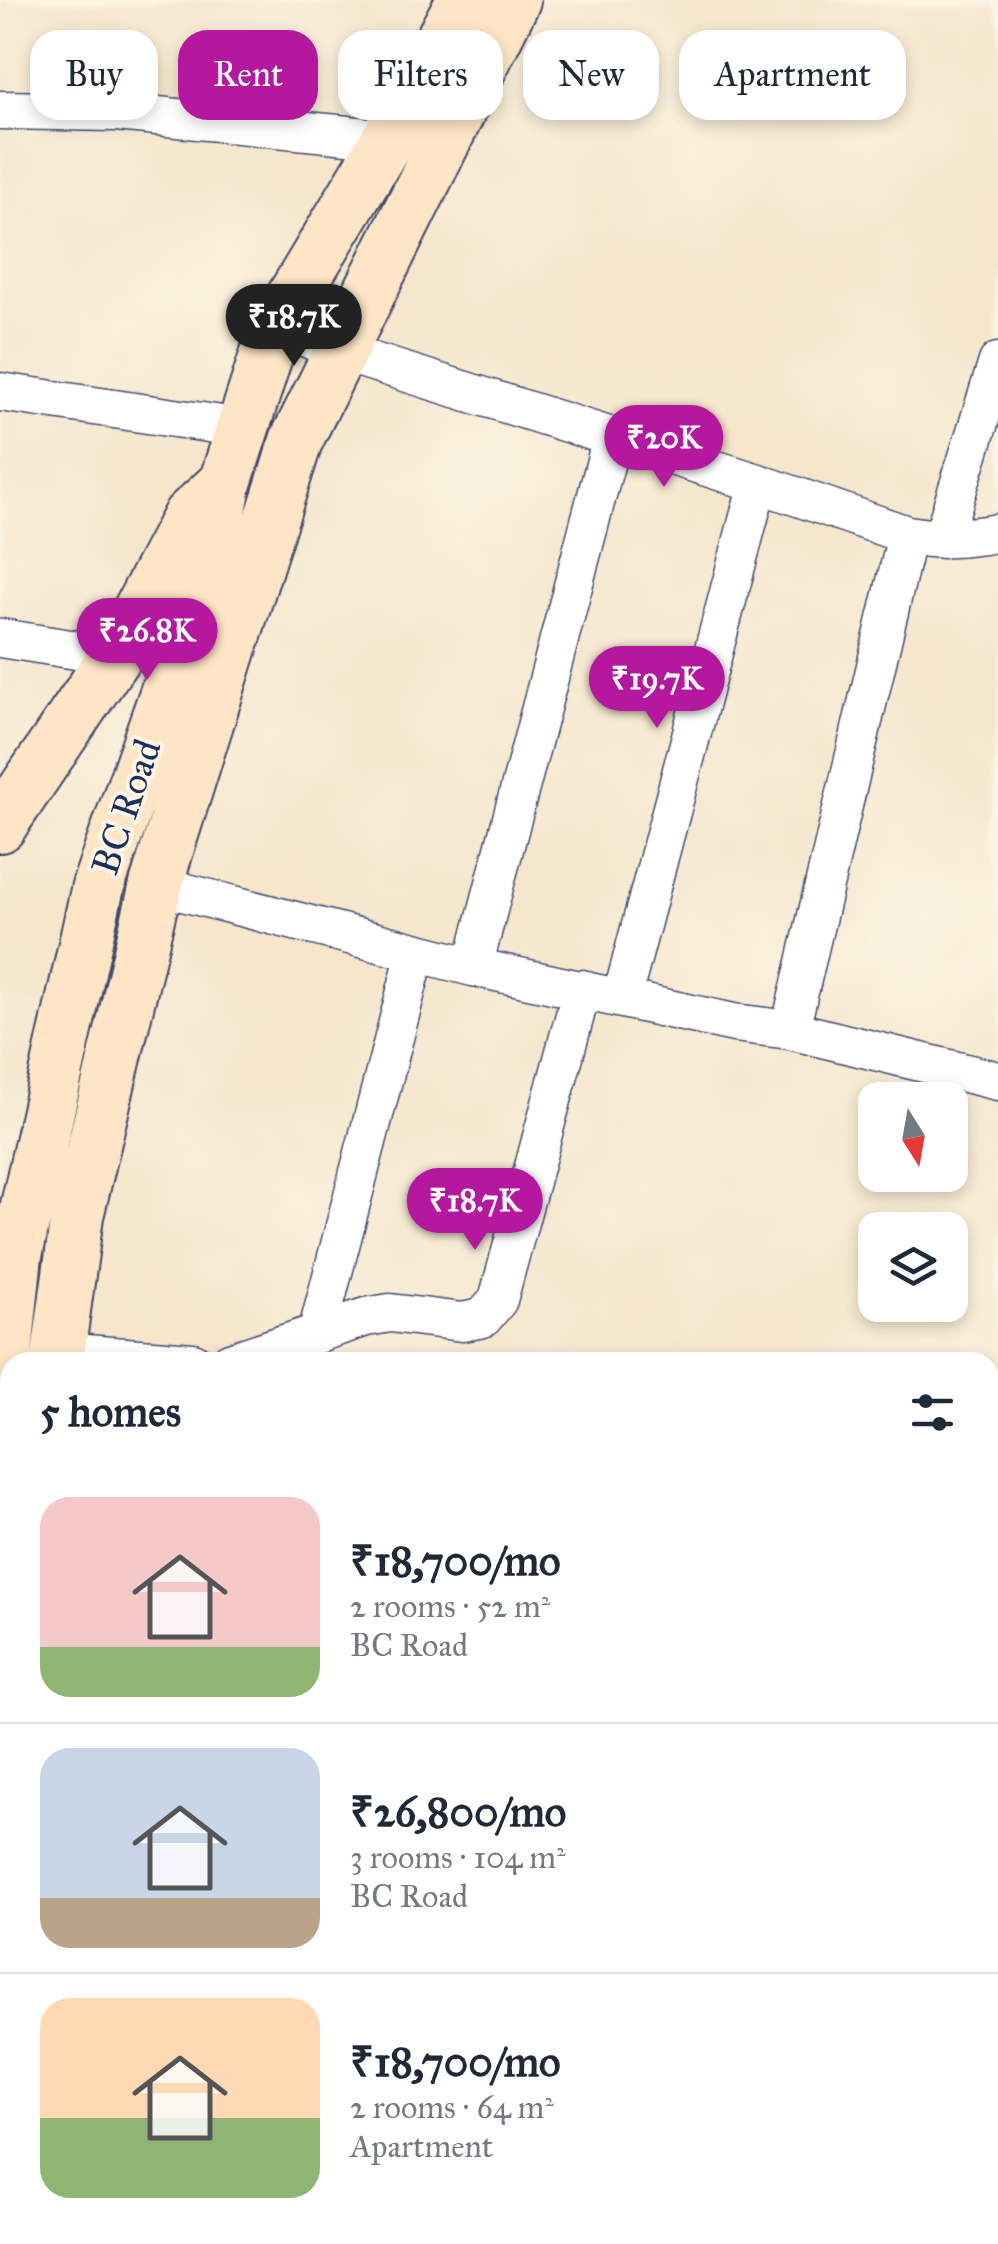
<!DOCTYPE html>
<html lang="en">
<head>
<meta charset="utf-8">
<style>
  body { margin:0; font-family:"IM FELL Great Primer",serif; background:#f2f2f3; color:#1f2937; height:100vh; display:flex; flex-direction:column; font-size:38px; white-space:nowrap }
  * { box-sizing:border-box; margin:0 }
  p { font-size:32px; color:#747a83 }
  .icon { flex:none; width:55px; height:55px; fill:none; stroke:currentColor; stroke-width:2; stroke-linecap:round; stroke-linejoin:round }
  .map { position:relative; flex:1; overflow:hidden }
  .details { position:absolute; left:0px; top:1352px; width:1000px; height:892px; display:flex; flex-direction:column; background:#fff; border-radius:30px 30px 0 0; box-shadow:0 5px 15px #0003 }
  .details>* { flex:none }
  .banner { position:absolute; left:30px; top:30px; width:940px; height:90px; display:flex; gap:20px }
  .needle { width:65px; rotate:169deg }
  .buttons { position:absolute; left:858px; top:1082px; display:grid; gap:20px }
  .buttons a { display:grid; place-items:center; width:110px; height:110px; border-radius:20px; background:#fff; box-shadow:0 5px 15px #0003; font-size:50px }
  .price { position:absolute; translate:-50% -85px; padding:0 22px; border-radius:35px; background:#b5179e; color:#fff; font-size:32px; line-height:65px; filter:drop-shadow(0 2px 5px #0008) }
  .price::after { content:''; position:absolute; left:50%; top:60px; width:30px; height:22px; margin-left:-15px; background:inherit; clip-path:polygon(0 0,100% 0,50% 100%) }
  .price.selected { background:#222; color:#fff }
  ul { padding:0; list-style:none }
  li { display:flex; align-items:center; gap:30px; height:250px; padding:0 40px }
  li+li { border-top:2px solid #e0e1e3 }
  li span { display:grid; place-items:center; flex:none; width:280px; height:200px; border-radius:30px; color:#555 }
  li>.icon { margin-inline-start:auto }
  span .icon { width:120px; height:120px; fill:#fffc; stroke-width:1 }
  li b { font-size:42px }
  h2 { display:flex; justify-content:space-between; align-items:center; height:120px; padding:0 40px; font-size:42px }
  .tag { padding:0 35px; border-radius:30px; background:#fff; box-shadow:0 5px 15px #0003; font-size:35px; line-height:90px }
  .tag.selected { background:#b5179e; color:#fff }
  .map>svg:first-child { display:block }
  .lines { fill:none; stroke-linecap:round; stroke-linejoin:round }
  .street-casing { stroke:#3c4a6e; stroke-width:41 }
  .secondary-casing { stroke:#3c4a6e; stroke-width:56 }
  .street { stroke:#fff; stroke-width:38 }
  .secondary { stroke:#fde5c5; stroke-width:52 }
  .labels { text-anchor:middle; stroke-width:8; stroke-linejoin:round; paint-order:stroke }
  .street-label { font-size:38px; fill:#1b2f5e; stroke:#fcf5e5 }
</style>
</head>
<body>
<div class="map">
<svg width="998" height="2244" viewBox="0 0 998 2244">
  <rect width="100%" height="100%" fill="#fcf5e5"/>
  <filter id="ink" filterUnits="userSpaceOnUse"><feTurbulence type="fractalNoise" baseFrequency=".01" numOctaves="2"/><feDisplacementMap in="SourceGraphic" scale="20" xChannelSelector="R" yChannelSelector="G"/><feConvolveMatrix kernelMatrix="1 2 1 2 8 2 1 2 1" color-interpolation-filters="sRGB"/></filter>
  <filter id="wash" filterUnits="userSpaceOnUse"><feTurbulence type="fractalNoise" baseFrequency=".0048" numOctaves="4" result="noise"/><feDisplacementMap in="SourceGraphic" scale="40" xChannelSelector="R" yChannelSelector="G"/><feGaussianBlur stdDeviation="2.25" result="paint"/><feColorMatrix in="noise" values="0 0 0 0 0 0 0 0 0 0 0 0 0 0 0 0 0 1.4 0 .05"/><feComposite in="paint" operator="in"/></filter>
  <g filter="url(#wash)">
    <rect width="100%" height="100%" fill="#f5e6cc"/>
  </g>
  <g filter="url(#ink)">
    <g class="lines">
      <g class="street-casing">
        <path id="street" d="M0 110 117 112 388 139
          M276 325 338 351 758 483 907 535C938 541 966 538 998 533
          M0 392 242 428
          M942 539 998 362
          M0 638 115 656
          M156 885 473 967 734 1023 790 1030 998 1081
          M473 967 612 438
          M622 997 758 483
          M790 1030 907 535
          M317 1334 416 953
          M58 1352 193 1362
          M230 1362 366 1317 390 1313 462 1322 483 1318 498 1300 582 989
          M990 1545H998
          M990 1725H998
          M0 1793 10 1794
          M990 1908H998
          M0 2081H10
          M990 2090 998 2091
          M321 2235 322 2244
          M558 2235 559 2244
          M706 2235 707 2244"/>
      </g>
      <g class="secondary-casing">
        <path id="secondary" d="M0 826 115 656 189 516 225 483
          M57 1362 77 1216 156 885 296 441 514 0
          M0 1494 6 1351 16 1255 98 886 210 569 225 483 276 325 388 139 463 0
          M48 2235 49 2244"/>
      </g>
      <use href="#street" class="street"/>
      <use href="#secondary" class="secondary"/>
    </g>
  </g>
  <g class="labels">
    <g class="street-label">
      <text transform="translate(126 807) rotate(-71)" y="13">BC Road</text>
    </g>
  </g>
</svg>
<div class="buttons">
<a><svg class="needle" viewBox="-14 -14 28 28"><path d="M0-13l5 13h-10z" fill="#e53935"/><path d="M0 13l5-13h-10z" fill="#747a83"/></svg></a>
<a><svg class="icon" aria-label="layers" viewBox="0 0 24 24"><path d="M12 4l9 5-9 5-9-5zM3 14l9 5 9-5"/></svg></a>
</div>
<b class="price selected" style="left:294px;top:369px">₹18.7K</b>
<b class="price" style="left:664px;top:490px">₹20K</b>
<b class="price" style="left:147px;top:683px">₹26.8K</b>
<b class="price" style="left:657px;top:731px">₹19.7K</b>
<b class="price" style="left:475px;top:1253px">₹18.7K</b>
<div class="banner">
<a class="tag">Buy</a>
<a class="tag selected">Rent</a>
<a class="tag">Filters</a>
<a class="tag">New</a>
<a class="tag">Apartment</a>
</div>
<section class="details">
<h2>5 homes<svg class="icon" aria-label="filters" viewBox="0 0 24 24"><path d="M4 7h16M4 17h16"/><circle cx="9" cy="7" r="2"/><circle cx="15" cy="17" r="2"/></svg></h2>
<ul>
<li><span style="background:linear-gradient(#f6c9c9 75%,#8fb573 0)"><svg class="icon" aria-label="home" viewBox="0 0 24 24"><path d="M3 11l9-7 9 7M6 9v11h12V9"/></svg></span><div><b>₹18,700/mo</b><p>2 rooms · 52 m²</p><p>BC Road</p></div></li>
<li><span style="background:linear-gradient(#c9d6e8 75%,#b9a48a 0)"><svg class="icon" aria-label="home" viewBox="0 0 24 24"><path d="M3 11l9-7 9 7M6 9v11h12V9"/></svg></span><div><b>₹26,800/mo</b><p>3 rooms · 104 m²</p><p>BC Road</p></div></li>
<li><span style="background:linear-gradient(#ffd9b3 60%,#8fb573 0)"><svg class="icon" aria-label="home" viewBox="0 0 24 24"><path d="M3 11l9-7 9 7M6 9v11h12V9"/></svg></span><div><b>₹18,700/mo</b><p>2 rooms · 64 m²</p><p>Apartment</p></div></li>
</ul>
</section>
</div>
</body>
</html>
